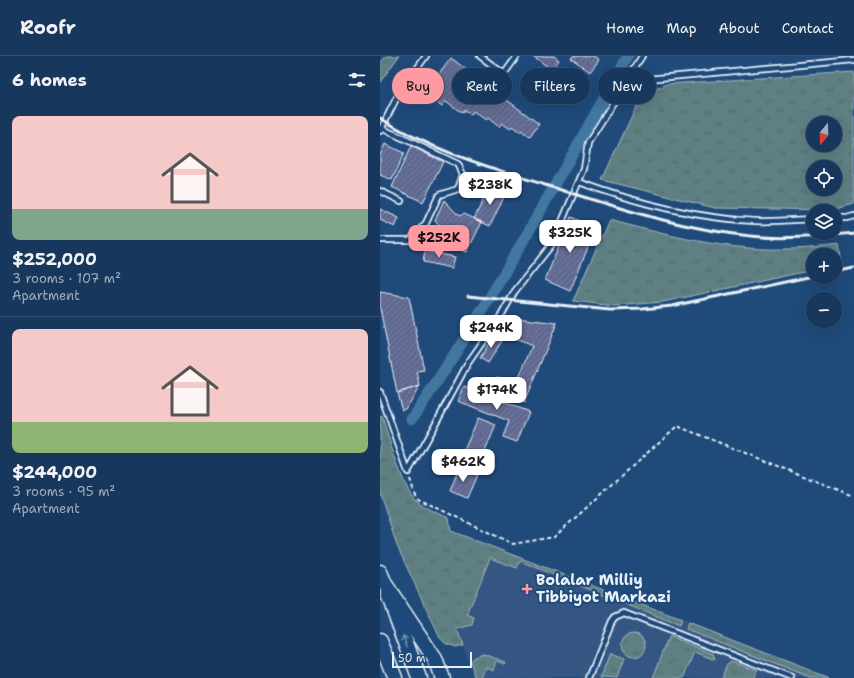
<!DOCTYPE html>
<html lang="en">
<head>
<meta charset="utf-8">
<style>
  body { margin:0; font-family:"Shantell Sans",sans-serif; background:#244365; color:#f1f3f6; height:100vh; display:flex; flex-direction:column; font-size:15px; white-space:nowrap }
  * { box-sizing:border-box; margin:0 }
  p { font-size:13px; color:#9eacbb }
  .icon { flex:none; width:22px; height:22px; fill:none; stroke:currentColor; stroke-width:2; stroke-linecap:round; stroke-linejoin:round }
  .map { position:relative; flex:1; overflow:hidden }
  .details { display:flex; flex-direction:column; background:#17385c; width:380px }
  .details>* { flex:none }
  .top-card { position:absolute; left:12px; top:12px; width:380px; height:36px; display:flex; gap:8px }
  .needle { width:26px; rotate:199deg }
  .tools { position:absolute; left:426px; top:60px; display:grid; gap:8px }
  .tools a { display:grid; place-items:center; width:36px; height:36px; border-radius:50%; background:#17385c; box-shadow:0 4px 16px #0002,0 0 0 1px #365272; font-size:20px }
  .scale { position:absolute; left:12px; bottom:10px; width:80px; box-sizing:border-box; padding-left:4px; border:2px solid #e8f1f8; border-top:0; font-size:11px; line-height:14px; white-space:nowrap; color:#e8f1f8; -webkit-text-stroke:3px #1f4a7a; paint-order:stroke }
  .price { position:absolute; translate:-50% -34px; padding:0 9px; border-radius:8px; background:#fff; color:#222; font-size:13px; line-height:26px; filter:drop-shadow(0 1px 2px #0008) }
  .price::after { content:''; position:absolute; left:50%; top:24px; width:12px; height:9px; margin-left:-6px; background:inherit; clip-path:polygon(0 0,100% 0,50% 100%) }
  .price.selected { background:#ff9aa2; color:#111 }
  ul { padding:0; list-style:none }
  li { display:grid; align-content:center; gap:8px; height:212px; padding:0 12px }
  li+li { border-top:1px solid #365272 }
  li span { display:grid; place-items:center; height:124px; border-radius:8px; color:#555 }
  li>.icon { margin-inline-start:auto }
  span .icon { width:72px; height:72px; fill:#fffc; stroke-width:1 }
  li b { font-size:17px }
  h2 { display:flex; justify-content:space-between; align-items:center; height:48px; padding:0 12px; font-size:17px }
  .chip { padding:0 14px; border-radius:18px; background:#17385c; box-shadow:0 4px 16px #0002,0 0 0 1px #365272; font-size:14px; line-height:36px }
  .chip.selected { background:#ff9aa2; color:#111 }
  header { display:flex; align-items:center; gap:24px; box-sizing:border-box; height:56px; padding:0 20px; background:#17385c; border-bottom:1px solid #365272 }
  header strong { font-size:19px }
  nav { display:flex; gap:22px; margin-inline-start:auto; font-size:14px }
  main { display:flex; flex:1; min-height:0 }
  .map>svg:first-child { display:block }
  .built { fill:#365683 }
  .grass { fill:url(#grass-tufts); stroke:#a4b8be; fill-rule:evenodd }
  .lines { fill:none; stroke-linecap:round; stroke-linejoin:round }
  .canal { stroke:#4377a0; stroke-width:11 }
  .building { fill:url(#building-hatch); stroke:#e8f1f8 }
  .service-casing { stroke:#e8f1f8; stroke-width:8 }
  .primary-casing { stroke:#e8f1f8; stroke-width:17 }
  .trunk-casing { stroke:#e8f1f8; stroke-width:17 }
  .path { stroke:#e8f1f8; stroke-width:2; stroke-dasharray:4 3; stroke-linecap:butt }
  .service { stroke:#1f4a7a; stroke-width:4.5 }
  .primary { stroke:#1f4a7a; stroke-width:14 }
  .trunk { stroke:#1f4a7a; stroke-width:14 }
  .rail { stroke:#e8f1f8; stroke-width:3 }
  .oneway { stroke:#6f8dac }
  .poi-dot { fill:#ff9aa2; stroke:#1f4a7a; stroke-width:1.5 }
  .labels { text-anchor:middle; stroke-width:4; stroke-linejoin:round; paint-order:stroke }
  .poi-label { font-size:15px; font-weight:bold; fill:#e8f1f8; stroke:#1f4a7a; text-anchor:start }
</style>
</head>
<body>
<header>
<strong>Roofr</strong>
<nav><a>Home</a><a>Map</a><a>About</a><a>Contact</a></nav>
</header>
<main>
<section class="details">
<h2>6 homes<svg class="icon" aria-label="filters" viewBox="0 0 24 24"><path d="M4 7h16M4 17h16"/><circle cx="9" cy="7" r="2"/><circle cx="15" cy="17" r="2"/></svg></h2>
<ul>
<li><span style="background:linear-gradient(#f6c9c9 75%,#7fa58c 0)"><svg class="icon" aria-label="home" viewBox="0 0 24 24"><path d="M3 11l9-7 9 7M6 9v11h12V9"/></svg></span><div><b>$252,000</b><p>3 rooms · 107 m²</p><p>Apartment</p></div></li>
<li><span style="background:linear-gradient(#f6c9c9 75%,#8fb573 0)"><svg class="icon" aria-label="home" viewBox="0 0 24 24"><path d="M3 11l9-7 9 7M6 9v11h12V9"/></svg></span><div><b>$244,000</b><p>3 rooms · 95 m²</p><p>Apartment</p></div></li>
</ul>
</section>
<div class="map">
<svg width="474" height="622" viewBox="0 0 474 622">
  <defs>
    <pattern id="grass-tufts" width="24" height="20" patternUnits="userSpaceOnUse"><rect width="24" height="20" fill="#5f7f83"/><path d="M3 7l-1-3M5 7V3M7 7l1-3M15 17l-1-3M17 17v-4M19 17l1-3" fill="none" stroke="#546669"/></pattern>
    <pattern id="building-hatch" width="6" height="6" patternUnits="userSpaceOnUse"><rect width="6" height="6" fill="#5f6890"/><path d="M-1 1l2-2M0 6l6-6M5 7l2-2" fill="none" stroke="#767ea0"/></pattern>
  </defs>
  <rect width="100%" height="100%" fill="#1f4a7a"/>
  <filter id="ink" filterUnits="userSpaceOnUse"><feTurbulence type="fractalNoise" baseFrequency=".025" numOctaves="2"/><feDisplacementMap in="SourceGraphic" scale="8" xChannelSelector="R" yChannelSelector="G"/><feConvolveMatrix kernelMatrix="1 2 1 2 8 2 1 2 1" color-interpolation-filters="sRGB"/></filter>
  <g filter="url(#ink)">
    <path class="built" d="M71 475 450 622H94L77 572Z"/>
    <path class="grass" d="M6 0H19L0 26V8Z
      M474 16V148L452 154 335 152 222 124 261 40 287 28ZM433 67H455V89H433ZM433 111H455V133H433Z
      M229 164C287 179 347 195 407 193 425 193 442 191 459 189L462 208 455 209V199H433V214L283 246 234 250 193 245Z
      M2 360C8 379 22 432 36 444 46 452 57 457 69 462L71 475 301 564 299 570 140 505 137 512 110 502 87 559 94 562 92 569 77 573 83 589 75 591 65 587 60 582 17 490 0 437V361Z
      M308 567 450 622H430L306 573Z
      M242 589a12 12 0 1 1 24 0a12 12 0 1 1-24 0Z
      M289 580 333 598 335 604 315 596 304 622H273Z
      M103 598 126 606 125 608 117 605 114 614 106 611 102 622H96L90 605 94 601Z
      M230 598 244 603 237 622 221 621Z
      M351 605 377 614 373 622H341L347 608Z"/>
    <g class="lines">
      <path class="canal" d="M32 363C112 247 178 122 248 0"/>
    </g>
    <path class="building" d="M153 0H174L179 4 172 14Z
      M193 0H214L219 4 210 16 191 2Z
      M71 2 159 68 150 81 141 74 140 76 132 70 130 73 122 67 119 71 108 62 106 64 93 55 91 59 84 54 82 57 66 45 62 50 45 37Z
      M191 16 204 26 197 35 184 25Z
      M5 88 24 97 12 124 0 119V99Z
      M31 90 63 106 43 146 12 131Z
      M110 130 126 137 110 170 94 163Z
      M64 144 79 160 84 158 102 166 87 196 72 190 74 186 55 164Z
      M0 153 19 162 15 171 0 164Z
      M191 161 216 172 190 235 165 224Z
      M45 195 75 201 72 212 43 206Z
      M0 236 29 241 44 314 37 315 40 330 17 337 0 252Z
      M128 261 177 267 144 347 131 341 152 290 121 277Z
      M114 279 122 285 108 307 100 302Z
      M117 321 135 328 127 346 95 333 98 325 112 331Z
      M40 330 26 353 22 354 17 337Z
      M84 331 149 356 137 386 123 381 129 365 78 345Z
      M98 362 116 369 101 405 83 397Z
      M79 412 97 419 87 442 70 435Z"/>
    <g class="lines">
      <g class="service-casing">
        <path id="service" d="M100 0 124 18 137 0
          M246 25 474 4
          M0 75 18 39 46 0
          M199 126C256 147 314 162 375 165 394 166 414 164 433 163
          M0 135 21 145
          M455 162H467L474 160
          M0 184H30L46 167 59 139 78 133 83 118 78 108 1 72
          M0 336 28 416
          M28 416 54 370 88 307 122 258 135 235 173 187 204 113 208 87 262 0
          M209 622 232 565 235 561 244 557 412 622"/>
      </g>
      <g class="primary-casing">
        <path id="primary" d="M8 538 39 622
          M0 585 15 622"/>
      </g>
      <g class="trunk-casing">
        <path id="trunk" d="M0 516 5 528 55 603 62 622"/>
      </g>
      <path class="path" d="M30 423 36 442 133 488 174 481 297 370 474 440"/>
      <use href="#service" class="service"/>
      <use href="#primary" class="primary"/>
      <use href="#trunk" class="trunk"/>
      <path class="rail" d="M0 62C50 94 109 111 165 129 233 150 300 173 371 180 405 184 440 180 474 177
        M455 216 474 212
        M88 240 230 254 263 253 292 250 433 220"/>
    </g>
    <defs><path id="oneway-shaft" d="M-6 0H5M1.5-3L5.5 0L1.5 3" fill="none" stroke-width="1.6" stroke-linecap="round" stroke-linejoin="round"/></defs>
    <use class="oneway" href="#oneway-shaft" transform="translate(25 585) rotate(-110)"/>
  </g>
  <path class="poi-dot" d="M145 527h4v4h4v4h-4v4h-4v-4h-4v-4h4z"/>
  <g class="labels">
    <g class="poi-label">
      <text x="156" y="529">Bolalar Milliy<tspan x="156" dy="17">Tibbiyot Markazi</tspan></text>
    </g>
  </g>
</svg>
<div class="tools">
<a><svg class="needle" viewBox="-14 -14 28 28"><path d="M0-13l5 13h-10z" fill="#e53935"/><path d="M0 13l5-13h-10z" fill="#9eacbb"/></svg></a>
<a><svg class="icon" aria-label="locate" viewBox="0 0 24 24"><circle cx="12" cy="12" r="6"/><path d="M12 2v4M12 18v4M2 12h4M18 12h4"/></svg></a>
<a><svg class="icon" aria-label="layers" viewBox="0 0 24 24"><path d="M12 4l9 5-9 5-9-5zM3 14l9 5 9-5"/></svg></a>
<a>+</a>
<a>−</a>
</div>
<div class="scale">50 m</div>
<b class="price" style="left:110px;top:150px">$238K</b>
<b class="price" style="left:190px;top:198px">$325K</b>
<b class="price selected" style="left:59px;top:203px">$252K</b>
<b class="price" style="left:111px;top:293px">$244K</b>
<b class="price" style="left:117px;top:355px">$174K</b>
<b class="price" style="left:83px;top:427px">$462K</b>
<div class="top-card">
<a class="chip selected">Buy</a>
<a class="chip">Rent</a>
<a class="chip">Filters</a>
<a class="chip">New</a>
</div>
</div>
</main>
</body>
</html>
